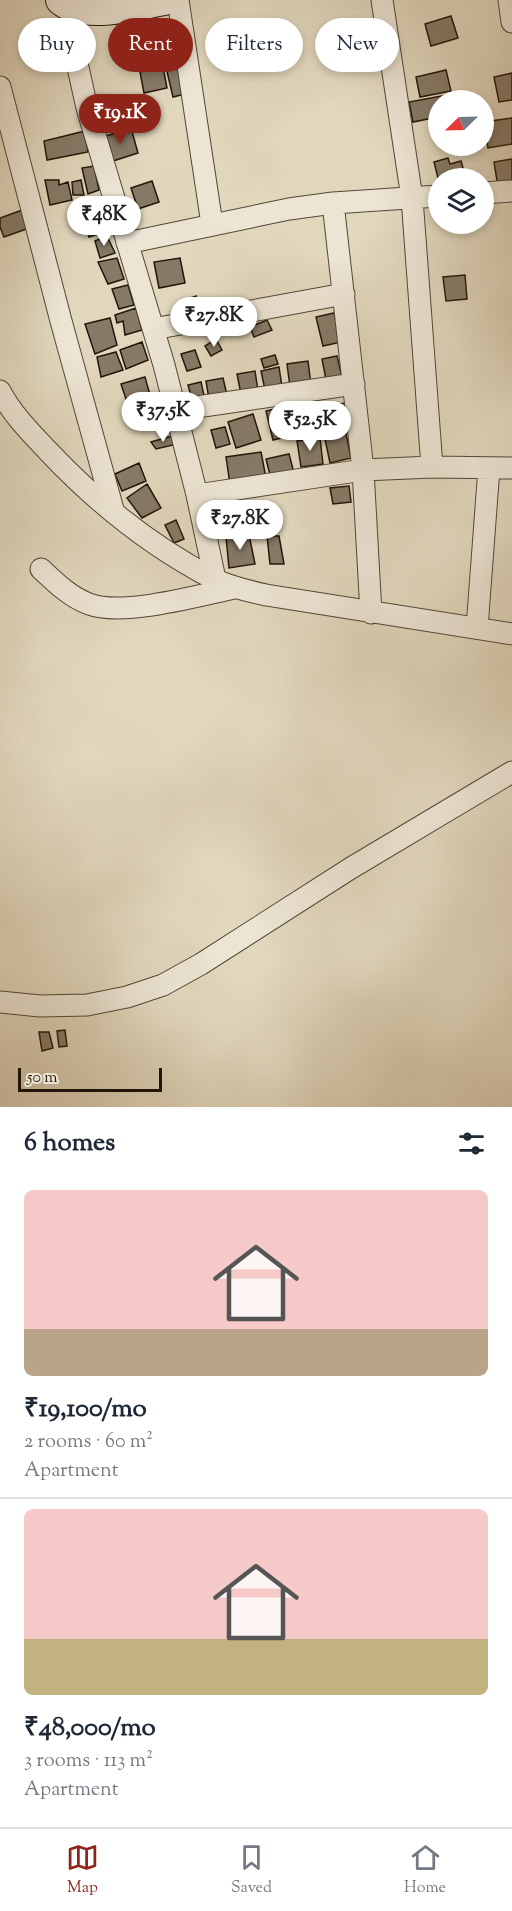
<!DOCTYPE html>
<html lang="en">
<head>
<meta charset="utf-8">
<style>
  body { margin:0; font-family:"Sorts Mill Goudy",serif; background:#f6f6f7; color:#1f2937; height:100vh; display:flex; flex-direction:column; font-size:22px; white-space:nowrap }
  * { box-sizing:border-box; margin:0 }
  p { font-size:20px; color:#747a83 }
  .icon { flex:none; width:33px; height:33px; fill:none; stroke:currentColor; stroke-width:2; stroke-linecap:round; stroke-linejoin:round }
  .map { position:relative; height:1107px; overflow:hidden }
  .panel { display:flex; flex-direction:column; background:#fff; flex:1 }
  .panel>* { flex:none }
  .top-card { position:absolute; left:18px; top:18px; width:477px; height:54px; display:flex; gap:12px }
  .needle { width:39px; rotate:247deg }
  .tools { position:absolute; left:428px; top:90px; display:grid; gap:12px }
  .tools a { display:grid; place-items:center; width:66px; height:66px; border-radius:50%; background:#fff; box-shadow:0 3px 9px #0003; font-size:30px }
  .scale { position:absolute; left:18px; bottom:15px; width:144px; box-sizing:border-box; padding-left:6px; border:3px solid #231609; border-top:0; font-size:16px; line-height:21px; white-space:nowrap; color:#231609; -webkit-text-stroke:4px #ece5d4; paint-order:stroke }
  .price { position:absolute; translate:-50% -51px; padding:0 14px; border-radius:21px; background:#fff; color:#222; font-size:20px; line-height:39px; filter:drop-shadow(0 2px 3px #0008) }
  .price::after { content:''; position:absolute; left:50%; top:36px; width:18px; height:14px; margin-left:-9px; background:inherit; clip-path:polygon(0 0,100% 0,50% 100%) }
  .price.current { background:#8f2418; color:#fff }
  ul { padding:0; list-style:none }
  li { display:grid; align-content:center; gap:12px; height:318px; padding:0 24px }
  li+li { border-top:2px solid #e0e1e3 }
  li span { display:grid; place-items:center; height:186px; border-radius:9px; color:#555 }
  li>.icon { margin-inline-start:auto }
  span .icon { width:108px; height:108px; fill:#fffc; stroke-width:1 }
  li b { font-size:26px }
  h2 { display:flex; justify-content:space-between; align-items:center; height:72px; padding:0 24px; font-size:26px }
  .pill { padding:0 21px; border-radius:27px; background:#fff; box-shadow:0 3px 9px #0003; font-size:21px; line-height:54px }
  .pill.current { background:#8f2418; color:#fff }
  .menu { display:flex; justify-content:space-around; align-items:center; height:84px; border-top:2px solid #e0e1e3; background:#fff; font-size:16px; color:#747a83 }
  .menu a { display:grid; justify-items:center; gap:3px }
  .menu .current { color:#8f2418 }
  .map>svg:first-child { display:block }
  .building { fill:#867a67; stroke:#231609; stroke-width:1.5 }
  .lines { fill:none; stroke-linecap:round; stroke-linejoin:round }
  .street-casing { stroke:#524636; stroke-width:23 }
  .secondary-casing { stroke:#231609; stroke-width:32 }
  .street { stroke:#ece5d4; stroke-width:21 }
  .secondary { stroke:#ece5d4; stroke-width:30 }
</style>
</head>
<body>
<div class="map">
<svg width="512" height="1107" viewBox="0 0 512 1107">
  <rect width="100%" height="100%" fill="#e1d7bd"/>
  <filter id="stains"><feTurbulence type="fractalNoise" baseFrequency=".00333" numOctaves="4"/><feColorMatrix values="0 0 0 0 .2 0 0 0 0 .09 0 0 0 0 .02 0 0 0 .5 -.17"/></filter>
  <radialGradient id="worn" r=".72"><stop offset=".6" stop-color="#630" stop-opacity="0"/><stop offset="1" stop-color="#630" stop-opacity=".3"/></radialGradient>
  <path class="building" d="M451 16 458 38 431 46 425 24Z
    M163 41 164 63 150 65 145 44Z
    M181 59 189 93 173 97 165 63Z
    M163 67 167 88 144 93 140 72Z
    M446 70 451 91 420 97 416 77Z
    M512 73V100L499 102 494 77Z
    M457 93 459 100H438V117L413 122 409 102Z
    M512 118V144L488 148 484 122Z
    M131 128 138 153 110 162 103 137Z
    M85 131 88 152 47 160 44 141Z
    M448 158 450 164 461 161 466 178H438L434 162Z
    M512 159V185L498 187 494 162Z
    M94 166 99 190 88 194 82 168Z
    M45 180H59V185L68 182 72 200 50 205Z
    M81 180 84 195H73L72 182Z
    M152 181 159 202 138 209 131 188Z
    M101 199 110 230 89 237 78 206Z
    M25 209 32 227 4 237 0 227V218Z
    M107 236 115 253 100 258 95 241Z
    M117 258 124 279 108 284 98 262Z
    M180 258 185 283 159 288 154 262Z
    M465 275 467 299 446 301 443 277Z
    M128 285 134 305 119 309 112 289Z
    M196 296 199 315 191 316 188 299Z
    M136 308 142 330 125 335 123 321 117 323 115 315Z
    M334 313 341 342 323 346 316 317Z
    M110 318 117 345 95 354 85 324Z
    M267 320 272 330 254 337 250 327Z
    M216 339 222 350 211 356 205 346Z
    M142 342 148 360 126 369 120 350Z
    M195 350 201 367 187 371 181 354Z
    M116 352 123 370 101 377 97 357Z
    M275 355 278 364 264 368 261 359Z
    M337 356 342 377 326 380 322 359Z
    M308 361 311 385 290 387 287 364Z
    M279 367 282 387 265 390 261 371Z
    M255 371 258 391 241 394 237 374Z
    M145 377 150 395 128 405 121 384Z
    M223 378 227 395 209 399 206 381Z
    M201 382 205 400 193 403 188 385Z
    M162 403 164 415 145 423 142 410Z
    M346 403 350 430 329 433 325 406Z
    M314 404 319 431 298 435 292 408Z
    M287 406 294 435 273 440 266 411Z
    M253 414 261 440 236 448 228 422Z
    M225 427 230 444 216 448 211 430Z
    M346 434 351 458 330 463 325 439Z
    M172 436 173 445 156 449 151 442Z
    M320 438 323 464 301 467 297 441Z
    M261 452 266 478 230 484 226 457Z
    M289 454 294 473 271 479 266 459Z
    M139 463 146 481 122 491 115 474Z
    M147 484 161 508 142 518 127 498Z
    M349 486 351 502 333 504 330 488Z
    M258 502H270L278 529 265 531Z
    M176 520 184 539 174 543 165 525Z
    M229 522 231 531 218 533 215 524Z
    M249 535 255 564 229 568 226 537Z
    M267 536H279L284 564H270Z
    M65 1030 67 1046 59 1047 57 1031Z
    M39 1032H49L53 1048 42 1051Z"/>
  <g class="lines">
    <g class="street-casing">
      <path id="street" d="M178 0 212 224
        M382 0 412 198 432 467
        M509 0 512 22
        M73 8 75 54 87 108 164 365 197 495 215 579
        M0 87 61 321 114 513
        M483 193 512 191
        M333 203 363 470 371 613
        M127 243 289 209 333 203 438 196
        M153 329 344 294
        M0 391C12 414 30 432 48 451 96 502 152 547 214 579 230 587 248 591 266 595L512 634
        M176 410 354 384
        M197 495 363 470 432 467 512 468
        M41 569C56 583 70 597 89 604 123 617 199 595 235 588
        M477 628 489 468
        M0 1002 40 1006 87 1005 127 997 163 985 201 964 351 868 512 772"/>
    </g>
    <g class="secondary-casing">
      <path id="secondary" d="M61 0C84 20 136 5 164 0"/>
    </g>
    <use href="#street" class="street"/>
    <use href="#secondary" class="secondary"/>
  </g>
  <rect width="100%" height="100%" filter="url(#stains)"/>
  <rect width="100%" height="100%" fill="url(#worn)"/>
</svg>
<div class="tools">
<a><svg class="needle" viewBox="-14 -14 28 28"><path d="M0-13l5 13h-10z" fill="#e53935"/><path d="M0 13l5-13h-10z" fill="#747a83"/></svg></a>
<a><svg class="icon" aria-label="layers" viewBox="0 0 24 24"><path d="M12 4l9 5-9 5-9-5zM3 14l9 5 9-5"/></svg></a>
</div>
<div class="scale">50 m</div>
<b class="price current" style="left:120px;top:145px">₹19.1K</b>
<b class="price" style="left:104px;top:247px">₹48K</b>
<b class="price" style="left:214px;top:348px">₹27.8K</b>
<b class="price" style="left:163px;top:443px">₹37.5K</b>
<b class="price" style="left:310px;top:452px">₹52.5K</b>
<b class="price" style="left:240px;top:551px">₹27.8K</b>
<div class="top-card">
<a class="pill">Buy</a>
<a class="pill current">Rent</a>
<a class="pill">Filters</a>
<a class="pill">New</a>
</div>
</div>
<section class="panel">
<h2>6 homes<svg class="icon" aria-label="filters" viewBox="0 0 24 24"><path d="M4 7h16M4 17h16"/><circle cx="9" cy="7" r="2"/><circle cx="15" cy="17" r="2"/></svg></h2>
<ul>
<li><span style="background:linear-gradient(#f6c9c9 75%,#b9a48a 0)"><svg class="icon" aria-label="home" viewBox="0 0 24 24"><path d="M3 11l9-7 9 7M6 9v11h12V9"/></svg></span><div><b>₹19,100/mo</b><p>2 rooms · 60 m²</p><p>Apartment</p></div></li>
<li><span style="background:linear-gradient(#f6c9c9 70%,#c2b280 0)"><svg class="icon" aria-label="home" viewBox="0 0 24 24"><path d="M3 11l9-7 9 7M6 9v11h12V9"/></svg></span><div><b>₹48,000/mo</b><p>3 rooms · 113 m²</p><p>Apartment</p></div></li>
</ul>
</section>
<nav class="menu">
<a class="current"><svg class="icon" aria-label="map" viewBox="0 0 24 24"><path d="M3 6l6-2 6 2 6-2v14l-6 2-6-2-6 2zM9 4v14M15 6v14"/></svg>Map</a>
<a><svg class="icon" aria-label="saved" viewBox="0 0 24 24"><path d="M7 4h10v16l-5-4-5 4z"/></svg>Saved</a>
<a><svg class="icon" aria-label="home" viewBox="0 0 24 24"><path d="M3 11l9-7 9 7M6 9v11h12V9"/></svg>Home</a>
</nav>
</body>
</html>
